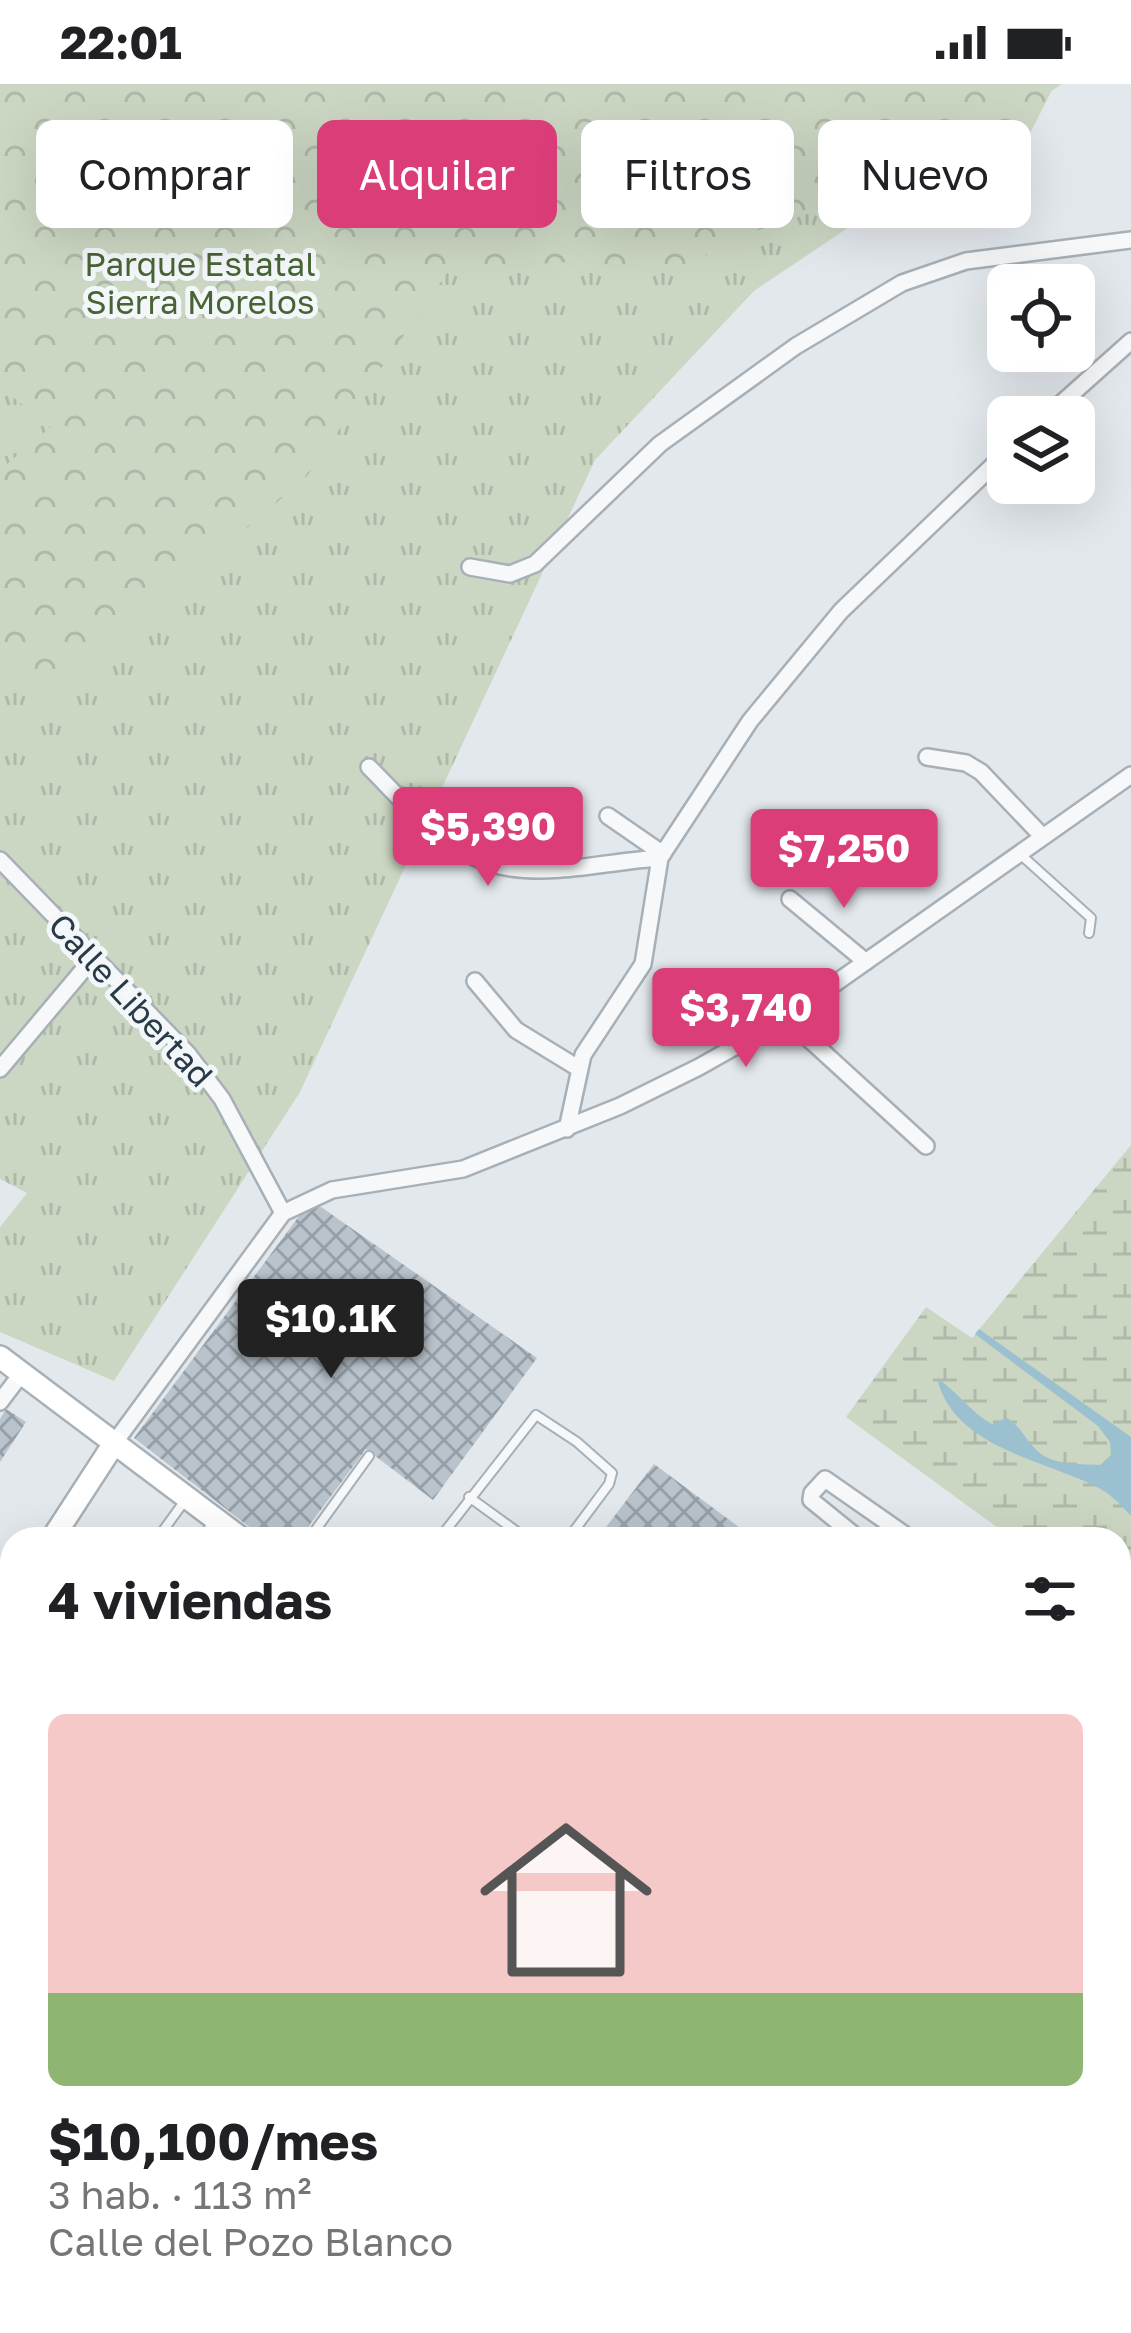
<!DOCTYPE html>
<html lang="es">
<head>
<meta charset="utf-8">
<style>
  body { margin:0; font-family:"Golos Text",sans-serif; background:#f2f2f2; color:#202124; height:100vh; display:flex; flex-direction:column; font-size:45px; white-space:nowrap }
  * { box-sizing:border-box; margin:0 }
  p { font-size:39px; color:#757577 }
  .icon { flex:none; width:66px; height:66px; fill:none; stroke:currentColor; stroke-width:2; stroke-linecap:round; stroke-linejoin:round }
  .map { position:relative; flex:1; overflow:hidden }
  .sheet { position:absolute; left:0px; top:1443px; width:1131px; height:807px; display:flex; flex-direction:column; background:#fff; border-radius:36px 36px 0 0; box-shadow:0 12px 48px #0002 }
  .sheet>* { flex:none }
  .guide { position:absolute; left:36px; top:36px; width:1059px; height:108px; display:flex; gap:24px }
  .tools { position:absolute; left:987px; top:180px; display:grid; gap:24px }
  .tools a { display:grid; place-items:center; width:108px; height:108px; border-radius:18px; background:#fff; box-shadow:0 12px 48px #0002; font-size:60px }
  .price { position:absolute; translate:-50% -102px; padding:0 27px; border-radius:12px; background:#db3d79; color:#fff; font-size:39px; line-height:78px; filter:drop-shadow(0 3px 6px #0008) }
  .price::after { content:''; position:absolute; left:50%; top:72px; width:36px; height:27px; margin-left:-18px; background:inherit; clip-path:polygon(0 0,100% 0,50% 100%) }
  .price.selected { background:#222; color:#fff }
  ul { padding:0; list-style:none }
  li { display:grid; align-content:center; gap:24px; height:636px; padding:0 48px }
  li+li { border-top:3px solid #e0e0e0 }
  li span { display:grid; place-items:center; height:372px; border-radius:18px; color:#555 }
  li>.icon { margin-inline-start:auto }
  span .icon { width:216px; height:216px; fill:#fffc; stroke-width:1 }
  li b { font-size:51px }
  h2 { display:flex; justify-content:space-between; align-items:center; height:144px; padding:0 48px; font-size:51px }
  .chip { padding:0 42px; border-radius:18px; background:#fff; box-shadow:0 12px 48px #0002; font-size:42px; line-height:108px }
  .chip.selected { background:#db3d79; color:#fff }
  .status { display:flex; justify-content:space-between; align-items:center; height:84px; padding:0 60px; background:#fff; direction:ltr }
  .status svg { height:33px; fill:currentColor }
  .map>svg:first-child { display:block }
  .built { fill:#d0d8de }
  .grass { fill:url(#grass-tufts) }
  .wetland { fill:url(#wetland-marsh) }
  .park { fill:url(#park-crowns) }
  .pitch { fill:#ccd7c3 }
  .water { fill:#9bc0cf }
  .lines { fill:none; stroke-linecap:round; stroke-linejoin:round }
  .stream { stroke:#9bc0cf; stroke-width:6 }
  .building { fill:url(#building-cross-hatch) }
  .service-casing { stroke:#a7b0b7; stroke-width:12 }
  .minor-casing { stroke:#a7b0b7; stroke-width:20 }
  .tertiary-casing { stroke:#a7b0b7; stroke-width:22 }
  .secondary-casing { stroke:#a7b0b7; stroke-width:26 }
  .service { stroke:#f6f8fa; stroke-width:8 }
  .minor { stroke:#f6f8fa; stroke-width:15 }
  .tertiary { stroke:#f6f8fa; stroke-width:18 }
  .secondary { stroke:#fff; stroke-width:21 }
  .labels { text-anchor:middle; stroke-width:10; stroke-linejoin:round; paint-order:stroke }
  .park-label { font-size:33px; fill:#486334; stroke:#f3f7f9 }
  .street-label { font-size:33px; fill:#283a46; stroke:#f3f7f9 }
</style>
</head>
<body>
<div class="status"><b>22:01</b><svg viewBox="0 0 49 12"><path d="M0 12V9h3v3zM5 12V6h3v6zM10 12V3h3v9zM15 12V0h3v12zM26 1h20v11H26zM47 4h2v5h-2z"/></svg></div>
<div class="map">
<svg width="1131" height="2249" viewBox="0 0 1131 2249">
  <defs>
    <pattern id="grass-tufts" width="24" height="20" patternUnits="userSpaceOnUse" patternTransform="scale(3)"><rect width="24" height="20" fill="#ccd7c3"/><path d="M3 7l-1-3M5 7V3M7 7l1-3M15 17l-1-3M17 17v-4M19 17l1-3" fill="none" stroke="#afb9a9"/></pattern>
    <pattern id="wetland-marsh" width="20" height="14" patternUnits="userSpaceOnUse" patternTransform="scale(3)"><rect width="20" height="14" fill="#ccd7c3"/><path d="M1 5h8M5 5V1M11 12h8M15 12V8" fill="none" stroke="#afb9a9"/></pattern>
    <pattern id="park-crowns" width="20" height="18" patternUnits="userSpaceOnUse" patternTransform="scale(3)"><rect width="20" height="18" fill="#ccd7c3"/><path d="M2 6a3 3 0 1 1 6 0M12 15a3 3 0 1 1 6 0" fill="none" stroke="#afb9a9"/></pattern>
    <pattern id="building-cross-hatch" width="8" height="8" patternUnits="userSpaceOnUse" patternTransform="scale(3)"><rect width="8" height="8" fill="#b9c3cb"/><path d="M0 0l8 8M0 8l8-8" fill="none" stroke="#969fa7"/></pattern>
  </defs>
  <rect width="100%" height="100%" fill="#e3e8ec"/>
  <path class="built" d="M12 1654V2238H150L144 2249H0V1676Z
    M254 2238H466L458 2249H268Z"/>
  <path class="grass" d="M0 0H1062L754 207 595 376 300 1008 114 1297 0 1248V1143L27 1109 0 1095Z"/>
  <path class="wetland" d="M1131 1061V1540L1119 1532V1455H1013L846 1333 926 1223 972 1254Z"/>
  <path class="park" d="M0 0H1055L1001 107 914 86 847 117 753 148 675 185 567 178 449 186 307 392 57 609 0 555V386L51 343 0 303Z"/>
  <path class="pitch" d="M5 1816 12 1821V2072L0 2087V1822Z"/>
  <path class="water" d="M979 1245 1131 1353V1432C1120 1420 1110 1409 1095 1402 1042 1376 952 1362 937 1294 958 1308 970 1328 992 1340L1007 1334C1023 1344 1027 1359 1041 1370 1056 1381 1082 1380 1100 1381L1111 1371 1110 1358 1098 1342 975 1250Z"/>
  <g class="lines">
    <path class="stream" d="M1119 2061 1131 2070"/>
  </g>
  <path class="building" d="M311 1116 537 1274 433 1416 366 1365 299 1455H265L134 1354Z
    M6 1325 26 1338 0 1378V1335Z
    M654 1380 755 1455H597Z
    M734 2238H864L878 2249H725Z"/>
  <g class="lines">
    <g class="service-casing">
      <path id="service" d="M1020 770 1091 834 1089 849
        M469 1413 527 1455
        M157 1455 186 1415
        M201 1455 214 1437
        M309 1455 369 1372
        M439 1455 536 1331 577 1358 612 1389 609 1400 568 1455
        M160 2238 161 2249
        M280 2238 295 2249
        M363 2238 377 2249
        M455 2249 463 2238
        M968 2249 979 2238"/>
    </g>
    <g class="minor-casing">
      <path id="minor" d="M1046 333 1131 257
        M470 483 510 490 535 480 660 360 796 262 902 199 966 177 1131 156
        M927 673 966 679 981 688 1043 753
        M369 683C409 723 451 776 511 784 558 791 612 777 660 774
        M608 732 663 770
        M0 776 188 970 222 1015 283 1129
        M790 815 866 878
        M475 897 516 946 578 984
        M786 934 926 1062
        M0 985 94 873
        M567 1045 583 971 643 880 660 774 750 637 841 527 1008 367
        M0 1318 22 1289
        M115 1358 283 1129 332 1106 463 1085 620 1022 699 983 786 934 1131 691
        M859 1455 811 1416 812 1409 825 1395 911 1455
        M1119 1602 1131 1588"/>
    </g>
    <g class="tertiary-casing">
      <path id="tertiary" d="M1119 1838 1131 1843"/>
    </g>
    <g class="secondary-casing">
      <path id="secondary" d="M0 1273 242 1455
        M52 1455 115 1358
        M0 1534 12 1516
        M0 1547 12 1555
        M0 1627 12 1605
        M1005 2238 1014 2249"/>
    </g>
    <use href="#service" class="service"/>
    <use href="#minor" class="minor"/>
    <use href="#tertiary" class="tertiary"/>
    <use href="#secondary" class="secondary"/>
  </g>
  <g class="labels">
    <g class="park-label">
      <text x="200" y="192">Parque Estatal<tspan x="200" dy="38">Sierra Morelos</tspan></text>
    </g>
    <g class="street-label">
      <text transform="translate(131 916) rotate(47)" y="12">Calle Libertad</text>
    </g>
  </g>
</svg>
<div class="tools">
<a><svg class="icon" aria-label="locate" viewBox="0 0 24 24"><circle cx="12" cy="12" r="6"/><path d="M12 2v4M12 18v4M2 12h4M18 12h4"/></svg></a>
<a><svg class="icon" aria-label="layers" viewBox="0 0 24 24"><path d="M12 4l9 5-9 5-9-5zM3 14l9 5 9-5"/></svg></a>
</div>
<b class="price" style="left:488px;top:805px">$5,390</b>
<b class="price" style="left:844px;top:827px">$7,250</b>
<b class="price" style="left:746px;top:986px">$3,740</b>
<b class="price selected" style="left:331px;top:1297px">$10.1K</b>
<div class="guide">
<a class="chip">Comprar</a>
<a class="chip selected">Alquilar</a>
<a class="chip">Filtros</a>
<a class="chip">Nuevo</a>
</div>
<section class="sheet">
<h2>4 viviendas<svg class="icon" aria-label="filters" viewBox="0 0 24 24"><path d="M4 7h16M4 17h16"/><circle cx="9" cy="7" r="2"/><circle cx="15" cy="17" r="2"/></svg></h2>
<ul>
<li><span style="background:linear-gradient(#f6c9c9 75%,#8fb573 0)"><svg class="icon" aria-label="home" viewBox="0 0 24 24"><path d="M3 11l9-7 9 7M6 9v11h12V9"/></svg></span><div><b>$10,100/mes</b><p>3 hab. · 113 m²</p><p>Calle del Pozo Blanco</p></div></li>
</ul>
</section>
</div>
</body>
</html>
